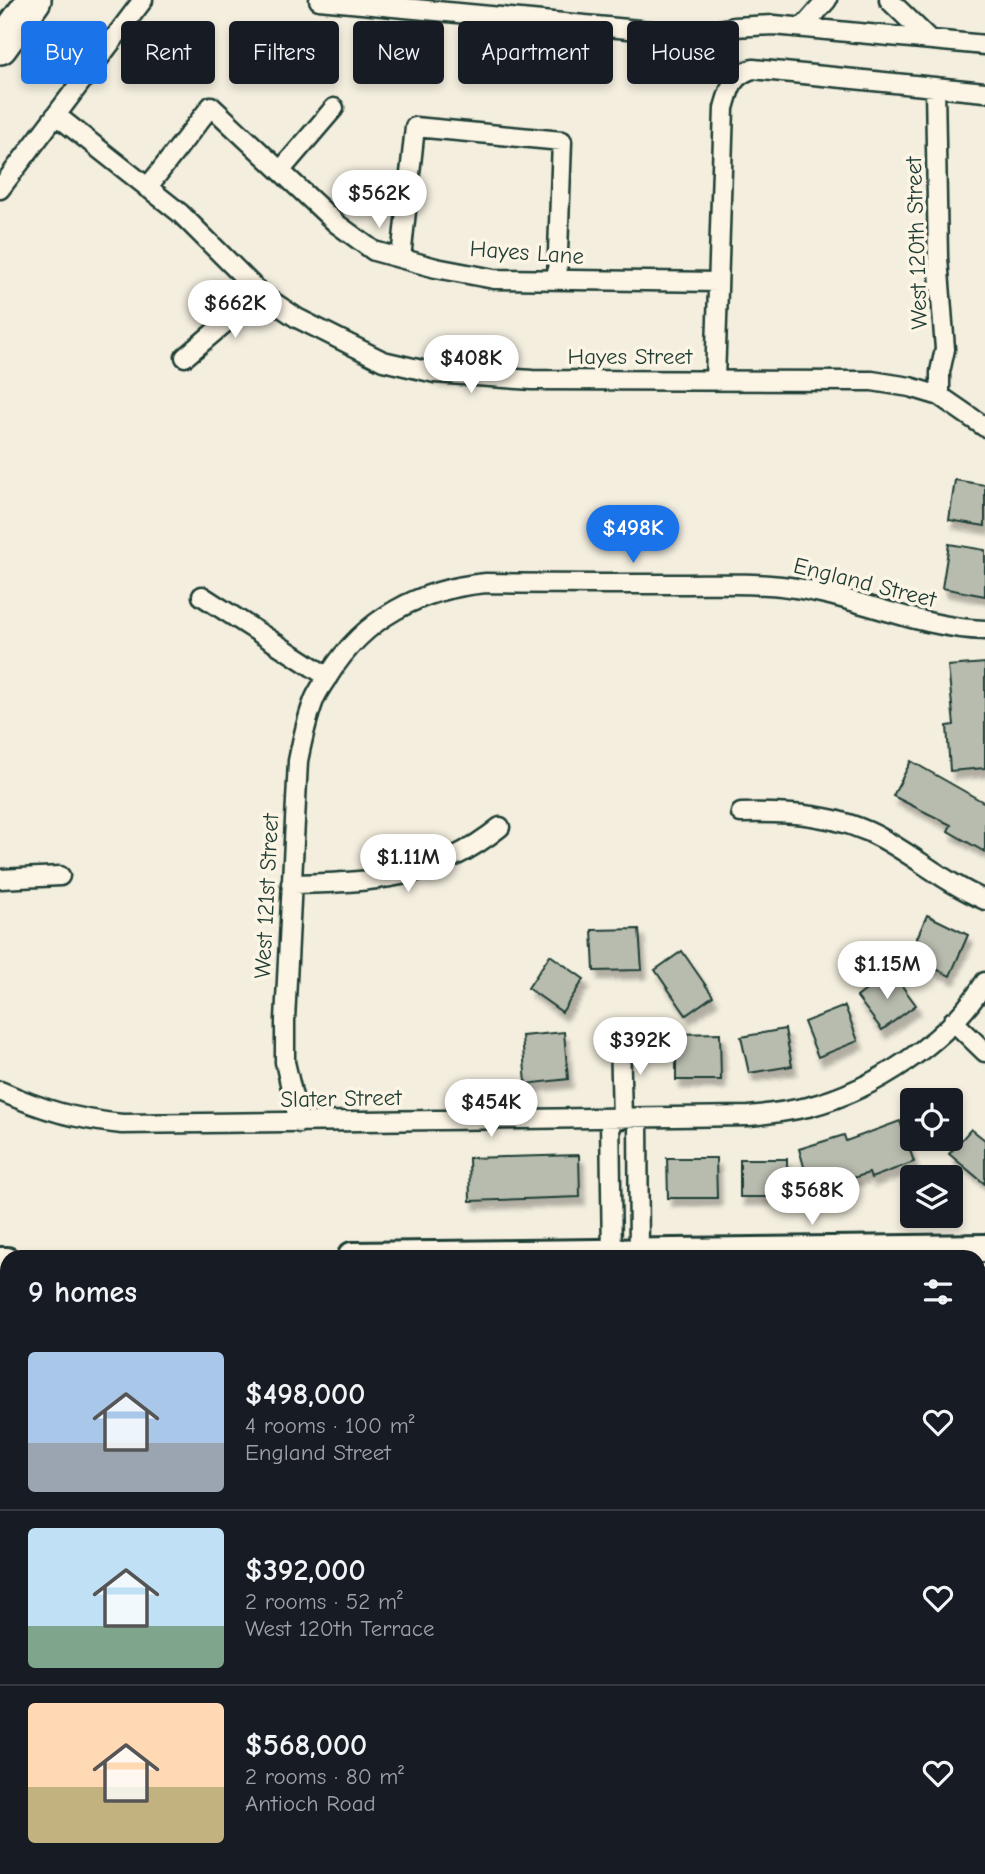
<!DOCTYPE html>
<html lang="en">
<head>
<meta charset="utf-8">
<style>
  body { margin:0; font-family:"Comic Neue",sans-serif; background:#20242c; color:#f1f3f6; height:100vh; display:flex; flex-direction:column; font-size:26px; white-space:nowrap }
  * { box-sizing:border-box; margin:0 }
  p { font-size:23px; color:#9ea1a6 }
  .icon { flex:none; width:38px; height:38px; fill:none; stroke:currentColor; stroke-width:2; stroke-linecap:round; stroke-linejoin:round }
  .map { position:relative; flex:1; overflow:hidden }
  .side { position:absolute; left:0px; top:1250px; width:985px; height:625px; display:flex; flex-direction:column; background:#171b24; border-radius:21px 21px 0 0; box-shadow:0 4px 10px #0003 }
  .side>* { flex:none }
  .hud { position:absolute; left:21px; top:21px; width:943px; height:63px; display:flex; gap:14px }
  .buttons { position:absolute; left:900px; top:1088px; display:grid; gap:14px }
  .buttons a { display:grid; place-items:center; width:63px; height:63px; border-radius:7px; background:#171b24; box-shadow:0 4px 10px #0003; font-size:35px }
  .price { position:absolute; translate:-50% -60px; padding:0 16px; border-radius:24px; background:#fff; color:#222; font-size:23px; line-height:46px; filter:drop-shadow(0 2px 4px #0008) }
  .price::after { content:''; position:absolute; left:50%; top:42px; width:21px; height:16px; margin-left:-10px; background:inherit; clip-path:polygon(0 0,100% 0,50% 100%) }
  .price.selected { background:#1a73e8; color:#fff }
  ul { padding:0; list-style:none }
  li { display:flex; align-items:center; gap:21px; height:175px; padding:0 28px }
  li+li { border-top:2px solid #363941 }
  li span { display:grid; place-items:center; flex:none; width:196px; height:140px; border-radius:7px; color:#555 }
  li>.icon { margin-inline-start:auto }
  span .icon { width:84px; height:84px; fill:#fffc; stroke-width:1 }
  li b { font-size:30px }
  h2 { display:flex; justify-content:space-between; align-items:center; height:84px; padding:0 28px; font-size:30px }
  .chip { padding:0 24px; border-radius:7px; background:#171b24; box-shadow:0 4px 10px #0003; font-size:24px; line-height:63px }
  .chip.selected { background:#1a73e8; color:#fff }
  .map>svg:first-child { display:block }
  .building { fill:#b8bcae; stroke:#1f3d34; stroke-width:2; filter:url(#shadow) }
  .lines { fill:none; stroke-linecap:round; stroke-linejoin:round }
  .minor-casing { stroke:#1f3d34; stroke-width:23 }
  .secondary-casing { stroke:#1f3d34; stroke-width:32 }
  .motorway-casing { stroke:#1f3d34; stroke-width:38 }
  .minor { stroke:#fcf5e5; stroke-width:18 }
  .secondary { stroke:#fcf5e5; stroke-width:26 }
  .motorway { stroke:#fcf5e5; stroke-width:33 }
  .labels { text-anchor:middle; stroke-width:7; stroke-linejoin:round; paint-order:stroke }
  .street-label { font-size:23px; fill:#1f3d34; stroke:#fcf5e5 }
</style>
</head>
<body>
<div class="map">
<svg width="985" height="1874" viewBox="0 0 985 1874">
  <defs>
    <filter id="shadow"><feDropShadow dx="4.5" dy="8" stdDeviation="2" flood-color="#0004"/></filter>
  </defs>
  <rect width="100%" height="100%" fill="#f3eede"/>
  <filter id="ink" filterUnits="userSpaceOnUse"><feTurbulence type="fractalNoise" baseFrequency=".0143" numOctaves="2"/><feDisplacementMap in="SourceGraphic" scale="14" xChannelSelector="R" yChannelSelector="G"/><feConvolveMatrix kernelMatrix="1 2 1 2 8 2 1 2 1" color-interpolation-filters="sRGB"/></filter>
  <g filter="url(#ink)">
    <path class="building" d="M955 480 985 485V526L949 520Z
      M949 544 985 550V596L942 588Z
      M985 663V768L950 771 947 726 954 725 948 666Z
      M911 761 985 803V852L948 831 951 825 893 796Z
      M927 915 968 935 950 976 909 956Z
      M639 929 642 970 594 971 592 930Z
      M682 951 713 996 686 1015 655 970Z
      M550 955 584 979 562 1012 528 988Z
      M891 971 916 1005 882 1030 857 997Z
      M845 1006 858 1041 818 1057 804 1022Z
      M785 1029 792 1066 749 1073 741 1037Z
      M564 1032 568 1079 526 1084 522 1036Z
      M720 1033 721 1080H676V1034Z
      M900 1121 914 1162 871 1178 869 1173 811 1191 799 1149 844 1135 846 1141Z
      M971 1129 985 1140V1184L949 1154Z
      M579 1155 580 1197 470 1201 469 1158Z
      M667 1158H716L717 1198H668Z
      M740 1159H787V1197H740Z"/>
    <g class="lines">
      <g class="minor-casing">
        <path id="minor" d="M319 0 671 33 701 34 734 27 774 25 985 45
          M889 0 929 39
          M804 26 827 0
          M935 87 938 258 945 349 940 372V396
          M56 115 180 213 260 293 297 318 383 361 435 373 532 380 872 381 910 387 940 396 985 427
          M281 170 334 108
          M147 188 211 106 337 224 374 251 436 268 494 279 718 282
          M0 189 143 0
          M401 258 415 127 562 141 557 280
          M185 357 260 293
          M715 380 724 108C730 88 731 76 753 69L985 92
          M202 596 328 677
          M741 813C790 812 839 814 883 839 919 859 946 883 985 900
          M0 879 60 876
          M291 884C373 882 433 881 500 827
          M953 1021 985 1052
          M620 1036 622 1119
          M0 1091C43 1110 75 1119 122 1124L749 1116C769 1114 789 1111 808 1107 874 1090 949 1041 985 982
          M610 1118 612 1256
          M638 1118 639 1256
          M299 1123 285 1062V1020L298 761C302 741 306 722 313 703 316 693 323 684 329 675 364 618 420 589 486 583 550 584 613 584 677 584 714 584 753 582 789 587 856 596 917 628 985 630
          M978 1438 985 1442
          M0 1672 7 1673
          M372 1867V1874
          M607 1867V1874
          M149 1874 150 1867
          M820 1874 985 1872"/>
      </g>
      <g class="secondary-casing">
        <path id="secondary" d="M352 1256 985 1248
          M0 1261H7
          M978 1284H985
          M0 1297H7"/>
      </g>
      <g class="motorway-casing">
        <path id="motorway" d="M0 47 34 0"/>
      </g>
      <use href="#minor" class="minor"/>
      <use href="#secondary" class="secondary"/>
      <use href="#motorway" class="motorway"/>
    </g>
  </g>
  <g class="labels">
    <g class="street-label">
      <text transform="translate(916 243) rotate(-92)" y="8">West 120th Street</text>
      <text transform="translate(527 252) rotate(4)" y="8">Hayes Lane</text>
      <text x="630" y="364">Hayes Street</text>
      <text transform="translate(865 582) rotate(14)" y="8">England Street</text>
      <text transform="translate(266 896) rotate(-87)" y="8">West 121st Street</text>
      <text transform="translate(341 1098) rotate(-1)" y="8">Slater Street</text>
    </g>
  </g>
</svg>
<div class="buttons">
<a><svg class="icon" aria-label="locate" viewBox="0 0 24 24"><circle cx="12" cy="12" r="6"/><path d="M12 2v4M12 18v4M2 12h4M18 12h4"/></svg></a>
<a><svg class="icon" aria-label="layers" viewBox="0 0 24 24"><path d="M12 4l9 5-9 5-9-5zM3 14l9 5 9-5"/></svg></a>
</div>
<b class="price" style="left:379px;top:230px">$562K</b>
<b class="price" style="left:235px;top:340px">$662K</b>
<b class="price" style="left:471px;top:395px">$408K</b>
<b class="price selected" style="left:633px;top:565px">$498K</b>
<b class="price" style="left:408px;top:894px">$1.11M</b>
<b class="price" style="left:887px;top:1001px">$1.15M</b>
<b class="price" style="left:640px;top:1077px">$392K</b>
<b class="price" style="left:491px;top:1139px">$454K</b>
<b class="price" style="left:812px;top:1227px">$568K</b>
<div class="hud">
<a class="chip selected">Buy</a>
<a class="chip">Rent</a>
<a class="chip">Filters</a>
<a class="chip">New</a>
<a class="chip">Apartment</a>
<a class="chip">House</a>
</div>
<section class="side">
<h2>9 homes<svg class="icon" aria-label="filters" viewBox="0 0 24 24"><path d="M4 7h16M4 17h16"/><circle cx="9" cy="7" r="2"/><circle cx="15" cy="17" r="2"/></svg></h2>
<ul>
<li><span style="background:linear-gradient(#a9c7e8 65%,#9aa5b1 0)"><svg class="icon" aria-label="home" viewBox="0 0 24 24"><path d="M3 11l9-7 9 7M6 9v11h12V9"/></svg></span><div><b>$498,000</b><p>4 rooms · 100 m²</p><p>England Street</p></div><svg class="icon" aria-label="heart" viewBox="0 0 24 24"><path d="M12 20l-8-8c-3-5 5-10 8-4 3-6 11-1 8 4z"/></svg></li>
<li><span style="background:linear-gradient(#bfe0f5 70%,#7fa58c 0)"><svg class="icon" aria-label="home" viewBox="0 0 24 24"><path d="M3 11l9-7 9 7M6 9v11h12V9"/></svg></span><div><b>$392,000</b><p>2 rooms · 52 m²</p><p>West 120th Terrace</p></div><svg class="icon" aria-label="heart" viewBox="0 0 24 24"><path d="M12 20l-8-8c-3-5 5-10 8-4 3-6 11-1 8 4z"/></svg></li>
<li><span style="background:linear-gradient(#ffd9b3 60%,#c2b280 0)"><svg class="icon" aria-label="home" viewBox="0 0 24 24"><path d="M3 11l9-7 9 7M6 9v11h12V9"/></svg></span><div><b>$568,000</b><p>2 rooms · 80 m²</p><p>Antioch Road</p></div><svg class="icon" aria-label="heart" viewBox="0 0 24 24"><path d="M12 20l-8-8c-3-5 5-10 8-4 3-6 11-1 8 4z"/></svg></li>
</ul>
</section>
</div>
</body>
</html>
